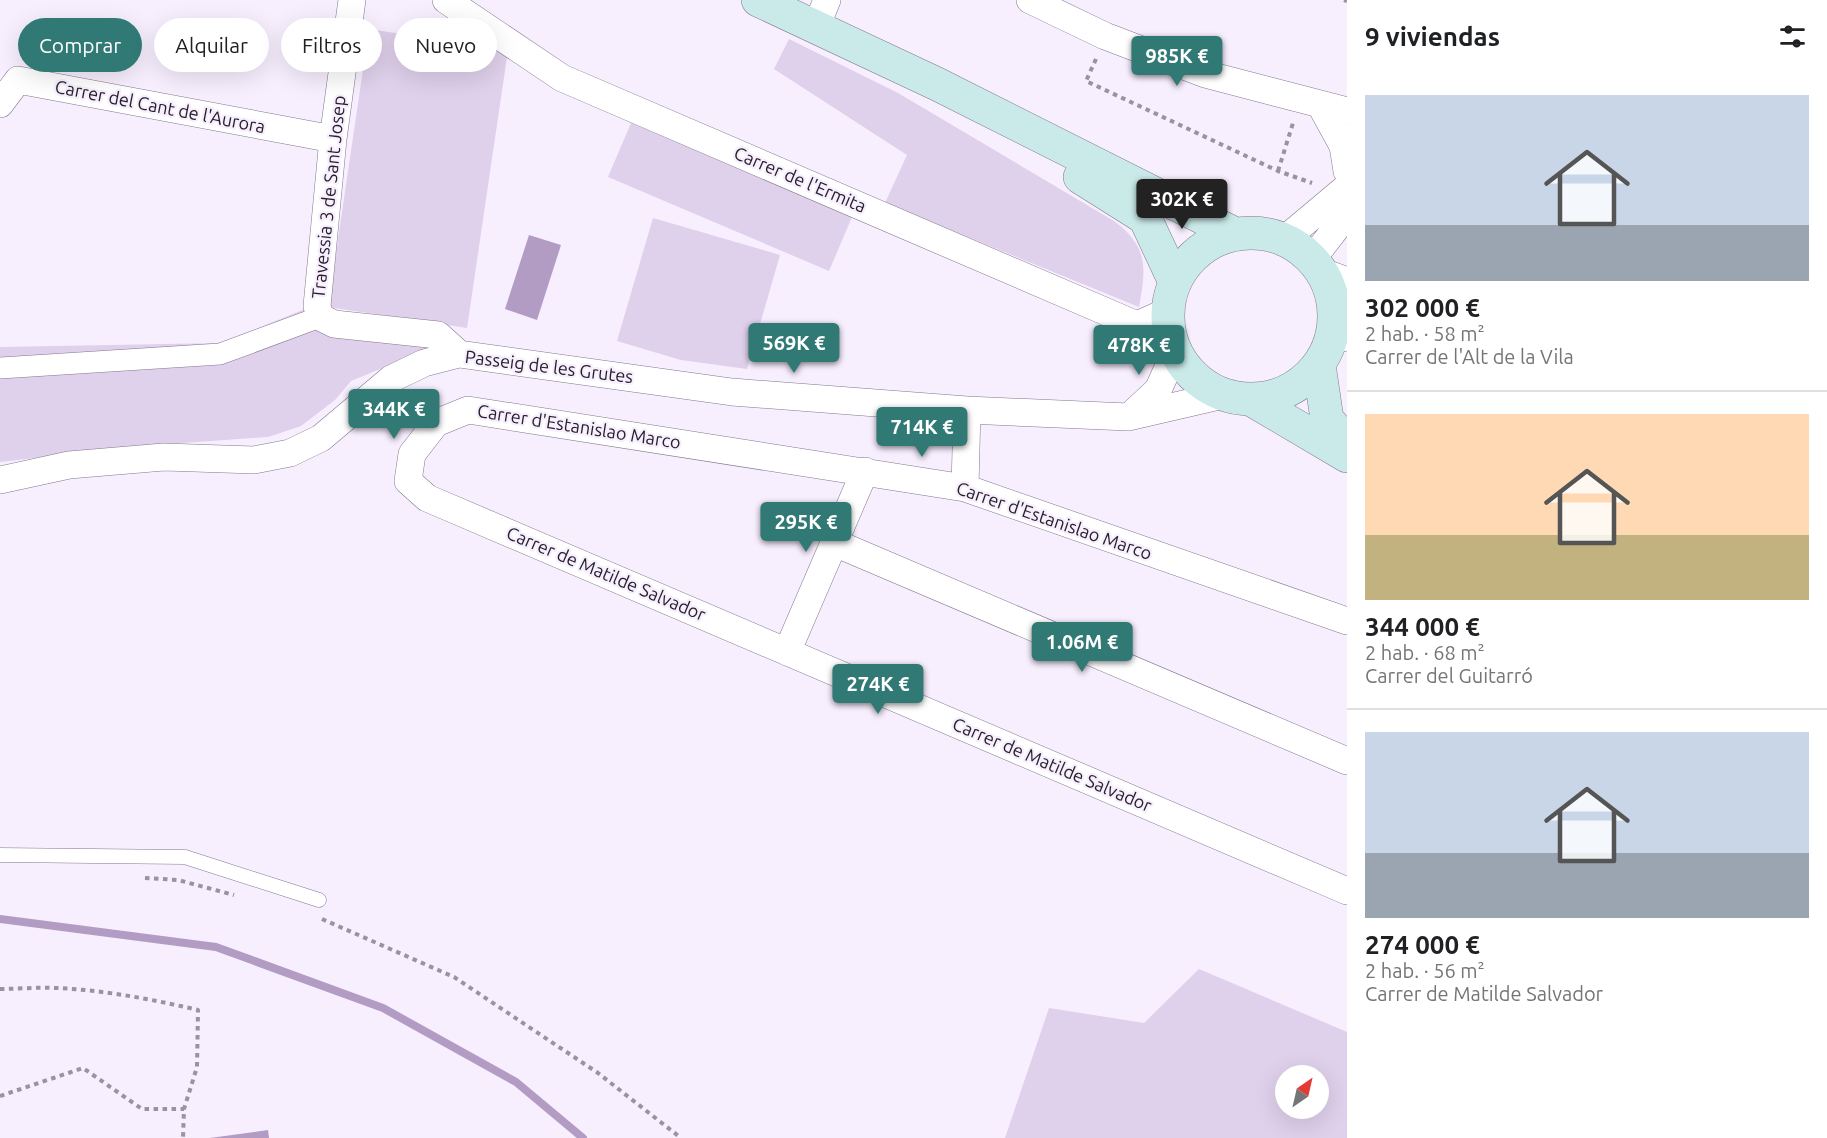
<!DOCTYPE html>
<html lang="es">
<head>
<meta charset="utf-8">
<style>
  body { margin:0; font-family:Ubuntu,sans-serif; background:#f6f6f6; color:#202124; height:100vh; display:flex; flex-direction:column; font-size:22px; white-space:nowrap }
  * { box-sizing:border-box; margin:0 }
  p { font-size:20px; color:#757577 }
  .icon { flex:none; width:33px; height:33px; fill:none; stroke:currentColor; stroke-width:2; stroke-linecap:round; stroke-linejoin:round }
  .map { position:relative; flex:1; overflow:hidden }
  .side { display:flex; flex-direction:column; background:#fff; width:480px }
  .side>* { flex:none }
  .hud { position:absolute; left:18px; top:18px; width:570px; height:54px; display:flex; gap:12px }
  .needle { width:39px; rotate:34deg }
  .controls { position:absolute; left:1275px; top:1065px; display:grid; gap:12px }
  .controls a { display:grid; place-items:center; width:54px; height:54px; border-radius:50%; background:#fff; box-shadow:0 6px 24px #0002; font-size:30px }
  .price { position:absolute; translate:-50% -51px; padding:0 14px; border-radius:6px; background:#307974; color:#fff; font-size:20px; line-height:39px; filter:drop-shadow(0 2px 3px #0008) }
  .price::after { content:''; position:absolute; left:50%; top:36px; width:18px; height:14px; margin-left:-9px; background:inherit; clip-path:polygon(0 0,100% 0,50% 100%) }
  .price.on { background:#222; color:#fff }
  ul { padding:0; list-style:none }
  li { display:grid; align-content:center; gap:12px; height:318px; padding:0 18px }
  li+li { border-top:2px solid #e0e0e0 }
  li span { display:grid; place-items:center; height:186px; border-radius:0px; color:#555 }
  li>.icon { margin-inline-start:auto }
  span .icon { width:108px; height:108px; fill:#fffc; stroke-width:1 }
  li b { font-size:26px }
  h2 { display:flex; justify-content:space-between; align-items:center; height:72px; padding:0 18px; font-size:26px }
  .chip { padding:0 21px; border-radius:27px; background:#fff; box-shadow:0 6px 24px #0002; font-size:21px; line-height:54px }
  .chip.on { background:#307974; color:#fff }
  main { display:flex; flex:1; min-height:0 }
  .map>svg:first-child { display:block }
  .green { fill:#dfd0eb; fill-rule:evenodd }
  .water { fill:#b29cc4 }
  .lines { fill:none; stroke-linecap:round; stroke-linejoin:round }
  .stream { stroke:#b29cc4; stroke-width:8 }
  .service-casing { stroke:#84778f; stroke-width:15 }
  .pedestrian-casing { stroke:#84778f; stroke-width:22 }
  .minor-casing { stroke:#84778f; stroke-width:28 }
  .tertiary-casing { stroke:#84778f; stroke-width:34 }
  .secondary-casing { stroke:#84778f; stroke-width:34 }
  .path { stroke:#99929f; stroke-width:4; stroke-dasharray:4.5 4.5; stroke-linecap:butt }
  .service { stroke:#fff; stroke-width:14 }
  .pedestrian { stroke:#fff; stroke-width:21 }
  .minor { stroke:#fff; stroke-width:27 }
  .tertiary { stroke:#fff; stroke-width:33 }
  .secondary { stroke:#c9eae8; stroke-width:33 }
  .labels { text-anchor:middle; stroke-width:4.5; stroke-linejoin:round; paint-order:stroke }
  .street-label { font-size:18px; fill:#241f28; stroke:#f7eefe }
</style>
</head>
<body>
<main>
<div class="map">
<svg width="1347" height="1138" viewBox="0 0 1347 1138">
  <rect width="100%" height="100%" fill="#f7eefe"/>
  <path class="green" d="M369 29 508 50 467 328 328 307Z
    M789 39 898 93 1114 221C1149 247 1146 269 1139 307L885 203 907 155 774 69Z
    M631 123 852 217 829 271 608 177Z
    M653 218 780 255 747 369 681 360 617 341Z
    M305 309 438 345 351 381 335 400 301 426 268 437 141 446 0 462V347L221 343Z
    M1199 969 1347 1032V1138H1005L1049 1008 1144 1023ZM1286 1076H1318V1108H1286Z"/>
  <path class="water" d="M529 235 561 245 537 320 505 309Z
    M268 1130 269 1138H210Z"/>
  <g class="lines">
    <path class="stream" d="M0 919 216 947 383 1008 516 1082 583 1138"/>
    <g class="service-casing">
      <path id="service" d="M0 855 185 857 319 900"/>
    </g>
    <g class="pedestrian-casing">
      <path id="pedestrian" d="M0 368 220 354 320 317"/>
    </g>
    <g class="minor-casing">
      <path id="minor" d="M352 0 333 139 317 306 320 317 334 324 438 335 459 354
        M446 0 562 78 1137 325 1166 312
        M1030 0 1105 36 1205 74 1347 111
        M816 27 827 0
        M0 104 18 80 333 139
        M1320 104 1343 146 1347 171
        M1285 239 1347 187
        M1313 258 1347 214
        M1130 416 1158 390 1175 352
        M0 480 69 465 164 457 254 460 290 453 321 438 391 379 424 363 459 354 732 392 967 410 1128 417 1223 395
        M965 488 967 410
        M835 543 1347 761
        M1347 621 965 488 468 410 436 423 412 454 408 481 427 498 1347 891
        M787 652 865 471"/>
    </g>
    <g class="tertiary-casing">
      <path id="tertiary" d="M1325 276 1347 284
        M1333 336 1347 334"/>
    </g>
    <g class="secondary-casing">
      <path id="secondary" d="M758 0 937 84 1233 233
        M1080 177 1145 218 1174 280
        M1168 316a83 83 0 1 1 166 0a83 83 0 1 1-166 0Z
        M1319 365 1327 419 1347 442
        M1252 400 1347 456"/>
    </g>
    <path class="path" d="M1344 0 1347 1
      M1096 59 1086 81 1278 171 1312 183
      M1278 171 1293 123
      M145 878 178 880 234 895
      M322 919 454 977 598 1073 681 1138
      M0 989C18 989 37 987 56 988 103 990 151 999 198 1010L197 1067 184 1109 183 1138
      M0 1096 83 1068 142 1109H184"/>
    <use href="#service" class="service"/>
    <use href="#pedestrian" class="pedestrian"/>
    <use href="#minor" class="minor"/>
    <use href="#tertiary" class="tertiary"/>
    <use href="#secondary" class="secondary"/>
  </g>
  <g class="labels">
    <g class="street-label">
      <text transform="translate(160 107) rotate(11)" y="6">Carrer del Cant de l'Aurora</text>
      <text transform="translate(800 180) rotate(23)" y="6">Carrer de l'Ermita</text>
      <text transform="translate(329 197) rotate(-84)" y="6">Travessia 3 de Sant Josep</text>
      <text transform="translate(549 367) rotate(7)" y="6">Passeig de les Grutes</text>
      <text transform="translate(579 427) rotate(9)" y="6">Carrer d'Estanislao Marco</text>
      <text transform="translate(1054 521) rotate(19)" y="6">Carrer d'Estanislao Marco</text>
      <text transform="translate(606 574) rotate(23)" y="6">Carrer de Matilde Salvador</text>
      <text transform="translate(1052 765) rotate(23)" y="6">Carrer de Matilde Salvador</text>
    </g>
  </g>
</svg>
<div class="controls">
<a><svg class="needle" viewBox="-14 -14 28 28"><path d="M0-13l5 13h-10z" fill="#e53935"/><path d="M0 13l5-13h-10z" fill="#757577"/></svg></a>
</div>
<b class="price" style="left:1177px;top:87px">985K €</b>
<b class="price on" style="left:1182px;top:230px">302K €</b>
<b class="price" style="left:794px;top:374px">569K €</b>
<b class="price" style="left:1139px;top:376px">478K €</b>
<b class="price" style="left:394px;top:440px">344K €</b>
<b class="price" style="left:922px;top:458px">714K €</b>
<b class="price" style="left:806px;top:553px">295K €</b>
<b class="price" style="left:1082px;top:673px">1.06M €</b>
<b class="price" style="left:878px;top:715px">274K €</b>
<div class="hud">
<a class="chip on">Comprar</a>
<a class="chip">Alquilar</a>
<a class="chip">Filtros</a>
<a class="chip">Nuevo</a>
</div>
</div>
<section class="side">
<h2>9 viviendas<svg class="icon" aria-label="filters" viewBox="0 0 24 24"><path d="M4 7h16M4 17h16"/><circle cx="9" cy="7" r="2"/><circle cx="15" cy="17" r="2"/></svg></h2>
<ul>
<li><span style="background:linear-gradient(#c9d6e8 70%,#9aa5b1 0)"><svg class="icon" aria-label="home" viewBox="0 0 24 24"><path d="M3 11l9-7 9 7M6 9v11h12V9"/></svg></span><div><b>302 000 €</b><p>2 hab. · 58 m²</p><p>Carrer de l'Alt de la Vila</p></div></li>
<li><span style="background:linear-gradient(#ffd9b3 65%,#c2b280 0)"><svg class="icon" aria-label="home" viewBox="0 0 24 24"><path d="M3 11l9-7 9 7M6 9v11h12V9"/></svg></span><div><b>344 000 €</b><p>2 hab. · 68 m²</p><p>Carrer del Guitarró</p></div></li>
<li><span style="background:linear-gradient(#c9d6e8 65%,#9aa5b1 0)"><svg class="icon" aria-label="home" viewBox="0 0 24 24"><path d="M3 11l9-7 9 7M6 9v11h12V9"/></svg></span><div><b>274 000 €</b><p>2 hab. · 56 m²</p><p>Carrer de Matilde Salvador</p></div></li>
</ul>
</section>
</main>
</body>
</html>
